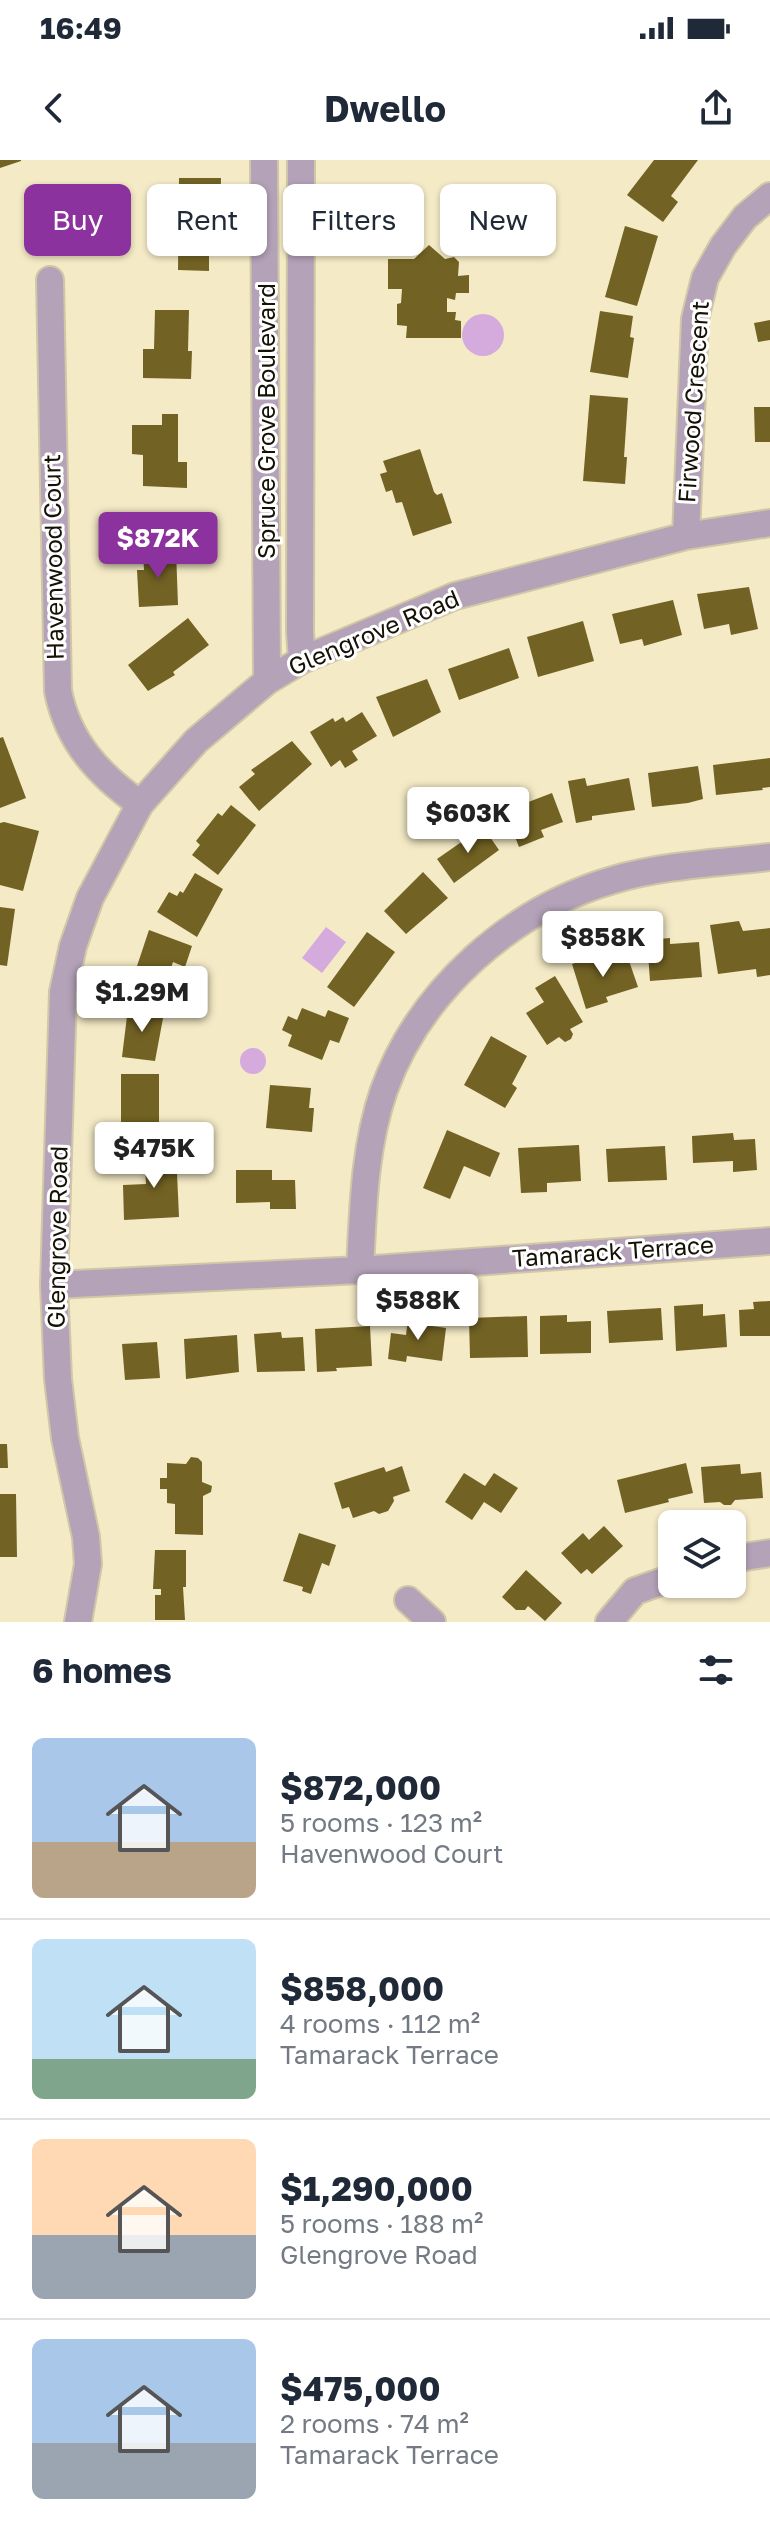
<!DOCTYPE html>
<html lang="en">
<head>
<meta charset="utf-8">
<style>
  body { margin:0; font-family:"Golos Text",sans-serif; background:#f2f2f3; color:#1f2937; height:100vh; display:flex; flex-direction:column; font-size:30px; white-space:nowrap }
  * { box-sizing:border-box; margin:0 }
  p { font-size:26px; color:#747a83 }
  .icon { flex:none; width:44px; height:44px; fill:none; stroke:currentColor; stroke-width:2; stroke-linecap:round; stroke-linejoin:round }
  .map { position:relative; height:1462px; overflow:hidden }
  .sheet { display:flex; flex-direction:column; background:#fff; flex:1 }
  .sheet>* { flex:none }
  .hud { position:absolute; left:24px; top:24px; width:722px; height:72px; display:flex; gap:16px }
  .buttons { position:absolute; left:658px; top:1350px; display:grid; gap:16px }
  .buttons a { display:grid; place-items:center; width:88px; height:88px; border-radius:12px; background:#fff; box-shadow:0 2px 6px #0004; font-size:40px }
  .price { position:absolute; translate:-50% -68px; padding:0 18px; border-radius:8px; background:#fff; color:#222; font-size:26px; line-height:52px; filter:drop-shadow(0 2px 4px #0008) }
  .price::after { content:''; position:absolute; left:50%; top:48px; width:24px; height:18px; margin-left:-12px; background:inherit; clip-path:polygon(0 0,100% 0,50% 100%) }
  .price.current { background:#8c329e; color:#fff }
  ul { padding:0; list-style:none }
  li { display:flex; align-items:center; gap:24px; height:200px; padding:0 32px }
  li+li { border-top:2px solid #e0e1e3 }
  li span { display:grid; place-items:center; flex:none; width:224px; height:160px; border-radius:12px; color:#555 }
  li>.icon { margin-inline-start:auto }
  span .icon { width:96px; height:96px; fill:#fffc; stroke-width:1 }
  li b { font-size:34px }
  h2 { display:flex; justify-content:space-between; align-items:center; height:96px; padding:0 32px; font-size:34px }
  .pill { padding:0 28px; border-radius:12px; background:#fff; box-shadow:0 2px 6px #0004; font-size:28px; line-height:72px }
  .pill.current { background:#8c329e; color:#fff }
  .status { display:flex; justify-content:space-between; align-items:center; height:56px; padding:0 40px; background:#fff; direction:ltr }
  .status svg { height:22px; fill:currentColor }
  header { display:flex; justify-content:space-between; align-items:center; height:104px; padding:0 32px; background:#fff; font-size:36px; font-weight:700 }
  .map>svg:first-child { display:block }
  .water { fill:#d5abde }
  .building { fill:#726223 }
  .lines { fill:none; stroke-linecap:round; stroke-linejoin:round }
  .minor-casing { stroke:#d0c7a7; stroke-width:30 }
  .minor { stroke:#b4a2b8; stroke-width:26 }
  .labels { text-anchor:middle; stroke-width:6; stroke-linejoin:round; paint-order:stroke }
  .street-label { font-size:24px; fill:#151105; stroke:#fff }
</style>
</head>
<body>
<div class="status"><b>16:49</b><svg viewBox="0 0 49 12"><path d="M0 12V9h3v3zM5 12V6h3v6zM10 12V3h3v9zM15 12V0h3v12zM26 1h20v11H26zM47 4h2v5h-2z"/></svg></div>
<header><svg class="icon" aria-label="back" viewBox="0 0 24 24"><path d="M15 5l-7 7 7 7"/></svg>Dwello<svg class="icon" aria-label="share" viewBox="0 0 24 24"><path d="M12 15V3M7 8l5-5 5 5M5 13v7h14v-7"/></svg></header>
<div class="map">
<svg width="770" height="1462" viewBox="0 0 770 1462">
  <rect width="100%" height="100%" fill="#f4eac6"/>
  <path class="water" d="M462 175a21 21 0 1 1 42 0a21 21 0 1 1-42 0Z
    M326 767 346 782 322 813 302 798Z
    M240 901a13 13 0 1 1 26 0a13 13 0 1 1-26 0Z"/>
  <path class="building" d="M0 0H21V1L0 8Z
    M654 0H698L671 36 678 42 663 62 627 35Z
    M179 18H221L220 81H209V111L178 110Z
    M625 66 658 76 637 146 605 137Z
    M429 85 445 99 454 97 459 102 458 116 469 115V133H456L455 140 447 138V152H456L455 160 461 161V178H406L407 166 397 165V144L401 143 402 129H388V99H414Z
    M155 150H189L188 191H192L191 219 143 218V189H154Z
    M600 151 633 156 630 177 634 178 628 218 590 212Z
    M770 160V180L758 182 754 163Z
    M590 235 628 238 624 297H627L625 324 583 321Z
    M754 247H770V282H755Z
    M162 254H178V302H187V328L143 326V295L132 294V265H162Z
    M420 289 434 332 437 335 442 333 452 363 413 376 402 342 396 343 392 330 386 332 380 314 387 312 383 301Z
    M176 390 178 445 139 447 137 410H144L143 392Z
    M749 427 758 469 731 475 729 464 704 469 697 434Z
    M673 440 682 475 644 486 642 479 620 484 612 454Z
    M188 458 209 485 173 512 175 515 148 531 128 505Z
    M583 461 594 501 538 517 527 477Z
    M509 488 519 518 459 540 448 509Z
    M427 519 441 552 393 577 376 537Z
    M362 552 377 576 352 591 358 600 345 608 340 600 331 607 310 572 333 558 335 562 343 557 346 562Z
    M3 577 26 638 0 648V578Z
    M292 581 312 604 259 651 239 627 255 614 251 610Z
    M770 598V627L762 628 763 630 716 635 713 605Z
    M698 606 703 639 688 643 652 647 648 613Z
    M585 618 587 626 629 618 635 650 592 656V660L576 663 568 621Z
    M552 633 563 662 541 670 544 677 519 687 505 651Z
    M231 645 256 665 218 715 192 695 200 685 196 681 218 653 222 656Z
    M4 662 39 671 23 731 0 725V663Z
    M483 667 499 690 454 723 437 699Z
    M423 712 448 738 406 774 384 751Z
    M195 713 223 729 197 777 157 752 169 732 177 736 180 731 183 733Z
    M0 747 15 749 7 806 0 805Z
    M739 761 743 771 770 768V815L757 817 756 809 718 814 710 765Z
    M149 770 192 786 185 807 173 802 163 832 132 821Z
    M367 772 395 792 354 847 327 827Z
    M670 778V784L699 782 702 817 650 821 647 780Z
    M605 794 608 801 627 795 638 827 606 837 608 842 586 849 572 804Z
    M555 816 583 862 570 869 573 874 571 879 565 882 559 877 547 885 526 853 544 842 535 828Z
    M128 848 164 853 155 901 122 897Z
    M302 848 325 857 328 850 349 858 339 883 330 880 322 900 288 886 292 875 282 870 288 856 297 860Z
    M491 876 527 896 512 924 517 928 505 948 464 925Z
    M121 914H159V969H121Z
    M270 925 311 928 309 948H314L312 972 266 968Z
    M447 970 500 993 490 1017 464 1006 450 1039 423 1028Z
    M733 973 734 980 755 979 757 1010 733 1012V1001L693 1003 692 976Z
    M579 985 581 1021 547 1023V1032L521 1033 518 988Z
    M665 986 667 1020 608 1022 606 989Z
    M176 991 179 1057 124 1060 123 1025 146 1024 144 993Z
    M236 1010H272V1020H295L296 1049H270V1042L236 1043Z
    M770 1141V1176H740L739 1150 754 1149 753 1142Z
    M703 1144V1156L725 1154 727 1187 676 1191 674 1146Z
    M661 1148 663 1180 609 1183 607 1151Z
    M567 1155V1162L591 1161V1193L540 1194V1156Z
    M527 1156 528 1197 470 1198 469 1158Z
    M408 1159 432 1162V1166L446 1168 442 1201 407 1196 406 1202 388 1199 391 1173 406 1175Z
    M370 1166 372 1206 336 1208 337 1211 317 1212 315 1169Z
    M281 1172 282 1178 303 1177 305 1211 257 1212 254 1174Z
    M237 1175 239 1212 186 1219 184 1179Z
    M157 1182 160 1218 125 1220 122 1184Z
    M0 1284H7L8 1308H0Z
    M191 1297 198 1298 202 1302V1322L212 1326 211 1332 203 1336V1375L175 1374V1344L167 1343V1329H160V1318H167V1303L186 1304Z
    M686 1303 693 1333 668 1339 669 1342 625 1353 617 1320Z
    M740 1304 741 1314 761 1312 763 1338 735 1340 731 1345H724L720 1342 704 1343 701 1307Z
    M402 1306 410 1331 393 1337 394 1341 388 1351 379 1354 374 1351 353 1358 349 1347 342 1349 334 1323 384 1307 386 1312Z
    M464 1313 485 1326 494 1313 518 1328 501 1353 484 1342 472 1360 445 1342Z
    M0 1334H16L17 1397H0Z
    M604 1366 623 1386 592 1414 587 1409 581 1414 561 1393 583 1373 589 1380Z
    M299 1373 336 1385 329 1406 322 1403 311 1434 302 1431 303 1427 283 1421Z
    M155 1390H186V1427H183L185 1460H155V1435H161V1429H153Z
    M526 1410 562 1443 545 1461 528 1446 525 1450H516L502 1437Z"/>
  <g class="lines">
    <g class="minor-casing">
      <path id="minor" d="M264 0 267 521
        M301 0 300 472 302 500
        M50 120 58 531C68 582 99 615 140 644
        M686 376 695 159 705 118 723 86 745 57 770 36
        M360 1110C363 1050 364 988 384 930 420 830 512 749 613 720 663 705 719 703 770 697
        M54 1125 360 1110 770 1081
        M732 1399 770 1393
        M408 1440 432 1462
        M78 1462 88 1404 86 1377 65 1278 58 1219 54 1125 63 832 73 786 90 738 140 644 196 581 267 521 302 500 455 436 686 376 770 363
        M609 1462 635 1431 672 1418"/>
    </g>
    <use href="#minor" class="minor"/>
  </g>
  <g class="labels">
    <g class="street-label">
      <text transform="translate(694 242) rotate(-86)" y="8">Firwood Crescent</text>
      <text transform="translate(267 261) rotate(-90)" y="8">Spruce Grove Boulevard</text>
      <text transform="translate(54 397) rotate(-91)" y="8">Havenwood Court</text>
      <text transform="translate(374 473) rotate(-23)" y="8">Glengrove Road</text>
      <text transform="translate(58 1077) rotate(-89)" y="8">Glengrove Road</text>
      <text transform="translate(613 1092) rotate(-4)" y="8">Tamarack Terrace</text>
    </g>
  </g>
</svg>
<div class="buttons">
<a><svg class="icon" aria-label="layers" viewBox="0 0 24 24"><path d="M12 4l9 5-9 5-9-5zM3 14l9 5 9-5"/></svg></a>
</div>
<b class="price current" style="left:158px;top:420px">$872K</b>
<b class="price" style="left:468px;top:695px">$603K</b>
<b class="price" style="left:603px;top:819px">$858K</b>
<b class="price" style="left:142px;top:874px">$1.29M</b>
<b class="price" style="left:154px;top:1030px">$475K</b>
<b class="price" style="left:418px;top:1182px">$588K</b>
<div class="hud">
<a class="pill current">Buy</a>
<a class="pill">Rent</a>
<a class="pill">Filters</a>
<a class="pill">New</a>
</div>
</div>
<section class="sheet">
<h2>6 homes<svg class="icon" aria-label="filters" viewBox="0 0 24 24"><path d="M4 7h16M4 17h16"/><circle cx="9" cy="7" r="2"/><circle cx="15" cy="17" r="2"/></svg></h2>
<ul>
<li><span style="background:linear-gradient(#a9c7e8 65%,#b9a48a 0)"><svg class="icon" aria-label="home" viewBox="0 0 24 24"><path d="M3 11l9-7 9 7M6 9v11h12V9"/></svg></span><div><b>$872,000</b><p>5 rooms · 123 m²</p><p>Havenwood Court</p></div></li>
<li><span style="background:linear-gradient(#bfe0f5 75%,#7fa58c 0)"><svg class="icon" aria-label="home" viewBox="0 0 24 24"><path d="M3 11l9-7 9 7M6 9v11h12V9"/></svg></span><div><b>$858,000</b><p>4 rooms · 112 m²</p><p>Tamarack Terrace</p></div></li>
<li><span style="background:linear-gradient(#ffd9b3 60%,#9aa5b1 0)"><svg class="icon" aria-label="home" viewBox="0 0 24 24"><path d="M3 11l9-7 9 7M6 9v11h12V9"/></svg></span><div><b>$1,290,000</b><p>5 rooms · 188 m²</p><p>Glengrove Road</p></div></li>
<li><span style="background:linear-gradient(#a9c7e8 65%,#9aa5b1 0)"><svg class="icon" aria-label="home" viewBox="0 0 24 24"><path d="M3 11l9-7 9 7M6 9v11h12V9"/></svg></span><div><b>$475,000</b><p>2 rooms · 74 m²</p><p>Tamarack Terrace</p></div></li>
</ul>
</section>
</body>
</html>
